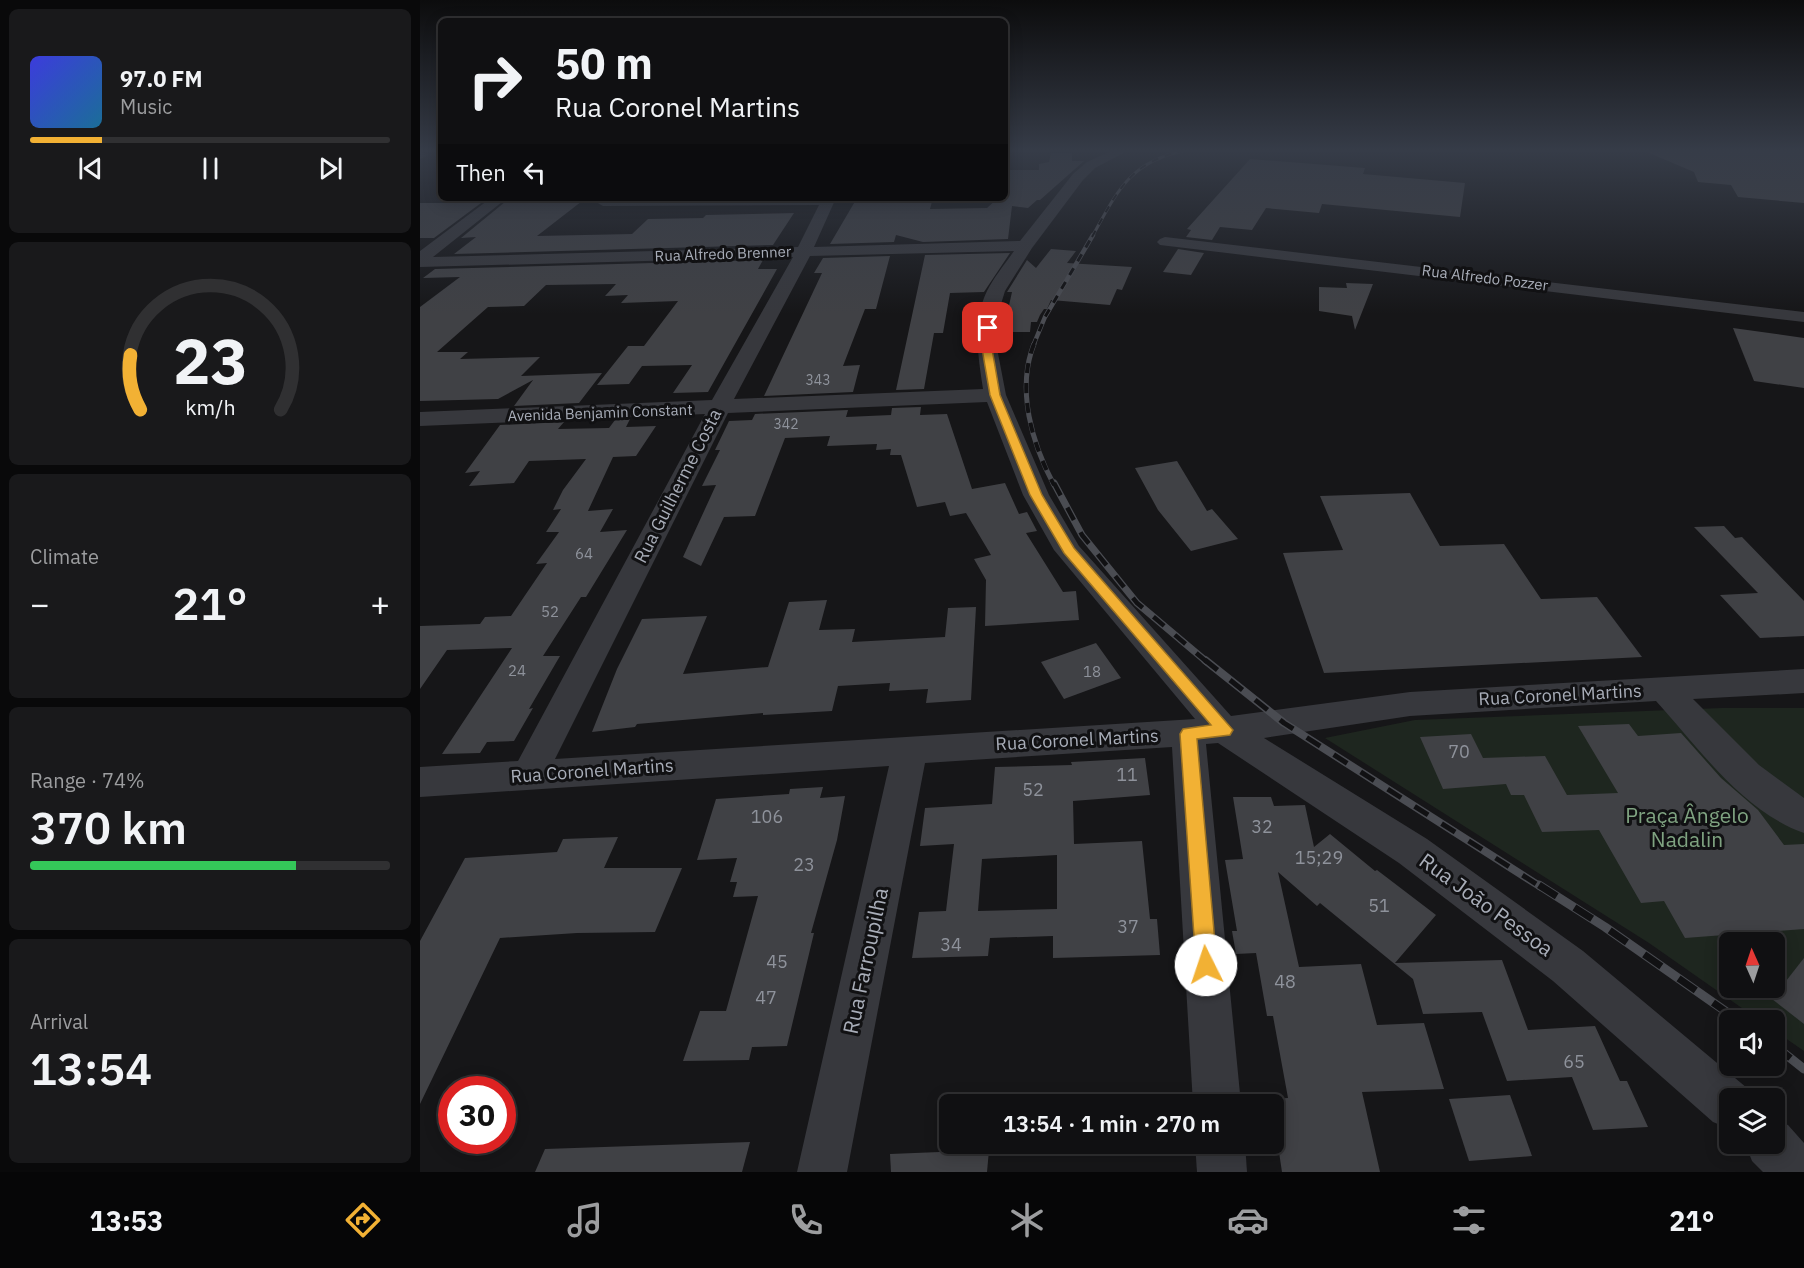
<!DOCTYPE html>
<html lang="en">
<head>
<meta charset="utf-8">
<style>
  body { margin:0; font-family:"IBM Plex Sans",sans-serif; background:#19191b; color:#f1f3f6; height:100vh; display:flex; flex-direction:column; font-size:22px; white-space:nowrap }
  * { box-sizing:border-box; margin:0 }
  p { font-size:20px; color:#9c9d9f }
  .icon { flex:none; width:33px; height:33px; fill:none; stroke:currentColor; stroke-width:2; stroke-linecap:round; stroke-linejoin:round }
  .map { position:relative; flex:1; overflow:hidden }
  .drawer { display:flex; flex-direction:column; gap:9px; padding:9px; background:#09090a; width:420px }
  .drawer>* { flex:none }
  .top-card { position:absolute; left:18px; top:18px; width:570px; height:183px; border-radius:9px; box-shadow:0 3px 15px #0003,0 0 0 2px #303032; background:#101012; color:#f1f3f6; overflow:hidden }
  .needle { width:39px; rotate:357deg }
  .buttons { position:absolute; left:1299px; top:932px; display:grid; gap:12px }
  .buttons a { display:grid; place-items:center; width:66px; height:66px; border-radius:9px; background:#101012; box-shadow:0 3px 15px #0003,0 0 0 2px #303032; font-size:30px }
  .speed { position:absolute; left:18px; top:1076px; display:flex; gap:12px; font-size:30px; font-weight:700; text-align:center }
  .speed>* { display:grid; place-content:center; width:78px; height:78px; border-radius:50%; background:#101012; box-shadow:0 3px 15px #0003,0 0 0 2px #303032; line-height:1 }
  .speed .limit { border:9px solid #d22; background:#fff; color:#111 }
  .pin { position:absolute; display:grid; place-items:center; width:51px; height:51px; color:#fff; margin:-26px; border-radius:12px; box-shadow:0 3px 9px #0006 }
  .me { position:absolute; width:66px; margin:-33px; rotate:356deg; stroke-linejoin:round; filter:drop-shadow(0 0 4px #0008) }
  .turn { display:flex; align-items:center; gap:21px; height:126px; padding:0 18px; font-size:27px }
  .turn .icon { width:78px; height:78px; stroke-width:2.5 }
  .turn b { display:block; font-size:42px; line-height:51px }
  .then { display:flex; align-items:center; height:57px; padding:0 18px; background:#0003; gap:12px; font-size:22px }
  .big { font-size:45px; font-weight:600; line-height:1.1 }
  .drawer .widget { flex:1; display:flex; flex-direction:column; justify-content:center; gap:9px; min-width:0; padding:0 21px; border-radius:9px; background:#19191b }
  .drawer .dial { align-items:center; gap:0 }
  .dial svg { height:156px; overflow:visible; fill:none; stroke:#303032; stroke-width:7; stroke-linecap:round; text-anchor:middle }
  .dial text { fill:#f1f3f6; stroke:none }
  .song { display:flex; align-items:center; gap:18px }
  .cover { width:72px; height:72px; border-radius:9px; background:linear-gradient(135deg,hsl(240 70% 55%),hsl(200 70% 35%)) }
  .played { height:6px; border-radius:3px; background:linear-gradient(90deg,#f2b134 20%,#303032 20%) }
  .keys { display:flex; justify-content:space-around; direction:ltr }
  .heat { display:flex; justify-content:space-between; align-items:center; font-size:33px; direction:ltr }
  .charge { height:9px; border-radius:4px; background:linear-gradient(90deg,#34c759 74%,#303032 0) }
  .trip { position:absolute; left:519px; top:1094px; width:345px; height:60px; border-radius:9px; background:#101012; box-shadow:0 3px 15px #0003,0 0 0 2px #303032; font-weight:600; line-height:60px; text-align:center }
  .dock { display:flex; height:96px; justify-content:space-around; align-items:center; background:#060607; color:#9c9d9f }
  .dock .icon { width:42px; height:42px }
  .dock .active { color:#f2b134 }
  .dock b { font-size:27px; color:#f1f3f6 }
  main { display:flex; flex:1; min-height:0 }
  .map>svg:first-child { display:block }
</style>
</head>
<body>
<main>
<section class="drawer">
<div class="widget">
<div class="song"><i class="cover"></i><div><b>97.0 FM</b><p>Music</p></div></div>
<div class="played"></div>
<div class="keys"><svg class="icon" aria-label="previous" viewBox="0 0 24 24"><path d="M18 5L8 12l10 7zM5 5v14"/></svg><svg class="icon" aria-label="pause" viewBox="0 0 24 24"><path d="M8 5v14M16 5v14"/></svg><svg class="icon" aria-label="next" viewBox="0 0 24 24"><path d="M6 5l10 7-10 7zM19 5v14"/></svg></div>
</div>
<div class="widget dial"><svg viewBox="0 0 100 80">
<path d="M14 69A42 42 0 1 1 86 69"/>
<path d="M14 69A42 42 0 0 1 9 41" stroke="#f2b134"/>
<text x="50" y="56" font-size="32" font-weight="700">23</text>
<text x="50" y="72" font-size="11">km/h</text>
</svg></div>
<div class="widget"><p>Climate</p>
<div class="heat"><a>−</a><b class="big">21°</b><a>+</a></div>
</div>
<div class="widget"><p>Range · 74%</p><b class="big">370 km</b><div class="charge"></div></div>
<div class="widget"><p>Arrival</p><b class="big">13:54</b></div>
</section>
<div class="map">
<svg width="1384" height="1172" viewBox="0 0 1384 1172">
  <rect width="100%" height="100%" fill="#161618"/>
  <!-- green -->
  <path fill="#1e261f" fill-rule="evenodd" d="M1302,708H1384V1051L1355,1031L1354,1020H1339L1229,943L905,738L995,720ZM1310,942H1354V987H1310Z"/>
  <g fill="none" stroke-linecap="round" stroke-linejoin="round">
    <!-- stream -->
    <polyline stroke="#2c353c" stroke-width="4" points="0,157 4,155 1,152"/>
  </g>
  <!-- building -->
  <g fill="#404145" fill-rule="evenodd">
    <polygon points="1222,150 1384,150 1384,203 1318,197 1311,185 1278,182 1274,172"/>
    <polygon points="631,153 652,153 652,161 664,161 620,200 617,200 608,208 592,206 588,239 503,242 476,235 474,242 410,244 437,198 513,198 510,209 567,208 578,198 585,198 586,170 619,170 619,164 629,162"/>
    <polygon points="830,159 945,168 943,174 1045,183 1040,217 902,204 899,213 846,208 832,230 800,227 792,240 766,237 771,230 767,229"/>
    <polygon points="113,198 166,198 117,236 212,234 228,219 283,218 286,215 374,213 353,245 34,254 56,237 41,238 85,202 101,202"/>
    <polygon points="0,203 61,203 14,238 0,238"/>
    <polygon points="631,249 656,251 647,263 712,267 702,290 697,289 690,305 631,300 627,309 624,309 620,315 617,322 611,322 610,332 583,332 592,292 587,292 607,260 616,268"/>
    <polygon points="758,249 784,253 771,275 743,272"/>
    <polygon points="590,253 564,292 530,293 523,333 514,333 504,389 476,390 505,255"/>
    <polygon points="470,256 456,309 445,309 423,366 440,365 433,392 344,396 402,273 394,273 403,258"/>
    <polygon points="343,260 338,269 357,269 288,392 253,393 272,365 222,366 209,384 177,385 208,346 224,346 258,301 201,303 208,295 185,296 196,284 126,285 104,306 68,307 17,352 48,352 40,359 120,357 101,376 182,373 159,403 94,406 113,380 78,399 0,401 0,307 40,277 3,278 15,269"/>
    <polygon points="926,283 953,284 935,330 932,316 899,311 899,287 927,288"/>
    <polygon points="1313,328 1384,338 1384,388 1334,381"/>
    <polygon points="501,407 500,415 527,414 552,489 585,483 599,514 607,512 617,531 606,533 643,592 656,591 659,620 565,626 566,580 554,559 571,555 546,513 530,516 525,502 497,507 481,455 470,455 471,449 456,450 457,444 407,446 410,436 365,438 335,516 304,517 281,566 263,557 296,485 282,486 300,450 295,450 309,421 332,420 335,414 428,410 426,417 471,415 472,408"/>
    <polygon points="210,419 206,427 236,426 216,456 193,457 168,511 193,509 180,532 207,530 166,597 161,597 123,656 140,656 109,709 113,708 94,741 67,742 60,753 22,754 92,648 27,650 0,689 0,626 60,624 65,617 91,616 127,563 116,564 139,532 126,532 141,509 133,510 143,490 166,459 109,461 94,483 49,486 60,471 45,473 80,425 144,422 138,429 189,428 195,420"/>
    <polygon points="757,461 787,511 792,509 818,539 771,551 738,510 715,468"/>
    <polygon points="990,493 1020,546 1084,544 1121,599 1177,597 1222,657 904,673 863,553 923,550 900,496"/>
    <polygon points="1304,526 1315,538 1322,537 1384,601 1384,636 1340,638 1300,595 1338,593 1274,527"/>
    <polygon points="407,600 399,630 435,629 432,642 525,637 528,608 556,607 551,700 506,703 508,689 469,691 470,683 418,686 412,711 343,715 343,713 217,724 215,727 172,732 197,669 222,619 287,616 263,674 348,667 369,602"/>
    <polygon points="676,643 701,678 644,699 621,662"/>
    <polygon points="1209,724 1218,736 1261,733 1301,778 1338,810 1364,845 1384,844 1384,929 1265,938 1244,901 1221,903 1179,830 1122,832 1104,795 1091,795 1086,784 1023,789 1000,737 1051,734 1063,758 1125,756 1147,795 1198,793 1158,726"/>
    <path d="M725,758L730,795L653,801L654,844L722,841L730,919H737L740,955L633,958V936L570,938L568,956L492,958L499,912L526,911L534,844L500,846L505,808L572,804L575,767L652,765L651,762ZM637,855V909L558,911L562,859Z"/>
    <polygon points="403,787 400,798 425,796 417,840 391,933 394,933 367,1046 332,1047 329,1060 263,1061 280,1011 306,1011 338,896 313,897 317,882 310,882 317,858 277,860 296,799 369,794 370,789"/>
    <polygon points="813,797 851,797 854,806 885,805 894,847 910,834 955,871 957,870 1016,915 975,963 1082,960 1108,1030 1175,1026 1200,1081 1207,1081 1228,1127 1173,1130 1152,1077 1087,1081 1062,1012 1003,1014 993,979 900,903 897,906 858,872 879,967 941,964 957,1025 1004,1023 1024,1089 942,1092 960,1172 862,1172 851,1099 868,1098 853,1016 847,1016 836,953 816,954 812,931 817,931 805,860 823,859"/>
    <polygon points="198,837 184,868 262,868 235,932 157,933 80,938 0,1104 0,941 45,858 137,852 143,839"/>
    <polygon points="1384,958 1384,1024 1352,999"/>
    <polygon points="1090,1095 1112,1156 1049,1161 1029,1099"/>
    <polygon points="330,1142 322,1172 115,1172 125,1149"/>
    <polygon points="569,1150 567,1172 471,1172 470,1154"/>
  </g>
  <g fill="none" stroke-linecap="round" stroke-linejoin="round">
    <!-- minor -->
    <g fill="#37383d" fill-rule="evenodd">
      <path d="M693,150H709L675,168L663,180L612,248L585,291L578,314L576,343L586,395L629,495L659,546L811,716L990,692L1384,669V693L1273,699L1339,765L1384,798V833C1322,811 1279,748 1236,701L990,716L844,738L1007,839L1163,951L1327,1088L1331,1098H1310V1129L1293,1122L1133,981L979,863L798,743L786,744L821,1104H773L752,747L505,763L427,1172H377L469,766L0,797V767L98,761L285,414L0,426V412L292,400L373,257L0,267V251L71,198H87L13,257L378,247L399,205L183,206L176,202L182,198H416L394,247L600,241L653,174L667,162ZM594,251C585,264 574,277 567,291C552,322 558,356 563,389L314,399L390,256ZM567,402L603,495L634,550L775,719L135,759L308,413Z"/>
      <polygon points="745,237 1384,312 1384,322 740,245 737,242 740,239"/>
      <polygon points="1354,1120 1368,1125 1384,1143 1384,1172 1343,1172 1332,1161 1325,1143 1354,1143"/>
      <polygon points="775,1143 825,1143 827,1172 777,1172"/>
    </g>
    <!-- rail-far5 casing -->
    <g stroke="#4a4c52" stroke-width="3">
      <path id="rail-far5" d="M672,237C698,190 710,161 767,150"/>
    </g>
    <!-- rail-far4 casing -->
    <g stroke="#4a4c52" stroke-width="4.5">
      <polyline id="rail-far4" points="613,346 625,317 673,235"/>
    </g>
    <!-- rail-far3 casing -->
    <g stroke="#4a4c52" stroke-width="5">
      <path id="rail-far3" d="M614,344C596,389 612,444 634,485"/>
    </g>
    <!-- rail-far2 casing -->
    <g stroke="#4a4c52" stroke-width="7">
      <polyline id="rail-far2" points="634,483 662,535 717,603 787,662"/>
    </g>
    <!-- rail-far1 casing -->
    <g stroke="#4a4c52" stroke-width="8">
      <polyline id="rail-far1" points="785,660 864,723 1121,887"/>
    </g>
    <!-- rail casing -->
    <g stroke="#4a4c52" stroke-width="9">
      <g id="rail">
        <polyline points="1119,885 1185,927 1318,1020"/>
        <polyline points="1354,1045 1384,1069"/>
      </g>
    </g>
    <!-- rail-far5 -->
    <use href="#rail-far5" stroke="#111113" stroke-width="2" stroke-dasharray="7" stroke-linecap="butt"/>
    <!-- rail-far4 -->
    <use href="#rail-far4" stroke="#111113" stroke-width="3" stroke-dasharray="8" stroke-linecap="butt"/>
    <!-- rail-far3 -->
    <use href="#rail-far3" stroke="#111113" stroke-width="4" stroke-dasharray="10" stroke-linecap="butt"/>
    <!-- rail-far2 -->
    <use href="#rail-far2" stroke="#111113" stroke-width="4.5" stroke-dasharray="14" stroke-linecap="butt"/>
    <!-- rail-far1 -->
    <use href="#rail-far1" stroke="#111113" stroke-width="5" stroke-dasharray="16" stroke-linecap="butt"/>
    <!-- rail -->
    <use href="#rail" stroke="#111113" stroke-width="7" stroke-dasharray="21" stroke-linecap="butt"/>
  </g>
  <!-- sky -->
  <linearGradient id="sky" x2="0" y2="1"><stop stop-color="#0c0c0d"/><stop offset="0.48" stop-color="#363c48"/><stop offset="1" stop-color="#363c48" stop-opacity="0"/></linearGradient>
  <rect width="1384" height="314" fill="url(#sky)"/>
  <!-- route -->
  <polygon fill="#f2b134" stroke="#9d7322" stroke-width="1.5" points="565,326 572,328 571,343 580,395 622,495 654,548 813,730 810,735 777,739 797,965 794,972 786,975 779,972 776,965 760,734 763,729 791,725 644,553 610,495 570,395 561,343"/>
  <g text-anchor="middle" stroke-width="6" stroke-linejoin="round" paint-order="stroke">
    <!-- far-number labels -->
    <g font-size="14" fill="#8e929b">
      <text x="398" y="385">343</text>
      <text x="366" y="429">342</text>
    </g>
    <!-- far-street labels -->
    <g font-size="15" fill="#a8adb8" stroke="#111113">
      <text transform="translate(303 254) rotate(-2)" y="5">Rua Alfredo Brenner</text>
      <text transform="translate(1065 278) rotate(7)" y="5">Rua Alfredo Pozzer</text>
      <text transform="translate(180 413) rotate(-2)" y="5">Avenida Benjamin Constant</text>
    </g>
    <!-- number labels -->
    <g font-size="15" fill="#8e929b">
      <text x="164" y="559">64</text>
      <text x="130" y="617">52</text>
      <text x="97" y="676">24</text>
      <text x="672" y="677">18</text>
    </g>
    <!-- street labels -->
    <g font-size="18" fill="#a8adb8" stroke="#111113">
      <text transform="translate(258 486) rotate(-63)" y="6">Rua Guilherme Costa</text>
      <text transform="translate(1140 695) rotate(-3)" y="6">Rua Coronel Martins</text>
      <text transform="translate(657 740) rotate(-3)" y="6">Rua Coronel Martins</text>
      <text transform="translate(172 771) rotate(-4)" y="6">Rua Coronel Martins</text>
    </g>
    <!-- near-number labels -->
    <g font-size="18" fill="#8e929b">
      <text x="1039" y="758">70</text>
      <text x="707" y="781">11</text>
      <text x="613" y="796">52</text>
      <text x="347" y="823">106</text>
      <text x="842" y="833">32</text>
      <text x="899" y="864">15;29</text>
      <text x="384" y="871">23</text>
      <text x="959" y="912">51</text>
      <text x="708" y="933">37</text>
      <text x="531" y="951">34</text>
      <text x="357" y="968">45</text>
      <text x="865" y="988">48</text>
      <text x="346" y="1004">47</text>
      <text x="1154" y="1068">65</text>
    </g>
    <!-- near-park labels -->
    <g font-size="21" fill="#7fa381" stroke="#111113">
      <text x="1267" y="823">Praça Ângelo<tspan x="1267" dy="24">Nadalin</tspan></text>
    </g>
    <!-- near-street labels -->
    <g font-size="21" fill="#a8adb8" stroke="#111113">
      <text transform="translate(1066 905) rotate(36)" y="7">Rua João Pessoa</text>
      <text transform="translate(446 961) rotate(-78)" y="7">Rua Farroupilha</text>
    </g>
  </g>
</svg>
<div class="buttons">
<a><svg class="needle" viewBox="-14 -14 28 28"><path d="M0-13l5 13h-10z" fill="#e53935"/><path d="M0 13l5-13h-10z" fill="#9c9d9f"/></svg></a>
<a><svg class="icon" aria-label="sound" viewBox="0 0 24 24"><path d="M4 9h4l5-4v14l-5-4H4zM17 9q2 3 0 6"/></svg></a>
<a><svg class="icon" aria-label="layers" viewBox="0 0 24 24"><path d="M12 4l9 5-9 5-9-5zM3 14l9 5 9-5"/></svg></a>
</div>
<div class="speed"><div class="limit">30</div></div>
<div class="pin" style="left:568px;top:328px;background:#d93025"><svg class="icon" aria-label="arrive" viewBox="0 0 24 24"><path d="M6 21V4h12l-3 4 3 4H6"/></svg></div>
<svg class="me" style="left:786px;top:965px" viewBox="-20 -20 40 40"><circle r="19" fill="#fff"/><path d="M0-13L10 11 0 6-10 11z" fill="#f2b134"/></svg>
<div class="trip">13:54 · 1 min · 270 m</div>
<div class="top-card">
<div class="turn"><svg class="icon" aria-label="right" viewBox="0 0 24 24"><path d="M7 20v-9h11M14 6l5 5-5 5"/></svg><div><b>50 m</b>Rua Coronel Martins</div></div>
<div class="then">Then<svg class="icon" aria-label="left" viewBox="0 0 24 24"><path d="M17 20v-9H6M10 6l-5 5 5 5"/></svg></div>
</div>
</div>
</main>
<nav class="dock">
<b>13:53</b>
<svg class="icon active" aria-label="directions" viewBox="0 0 24 24"><path d="M12 3l9 9-9 9-9-9zM9 14v-3h6M13 9l2 2-2 2"/></svg>
<svg class="icon" aria-label="music" viewBox="0 0 24 24"><path d="M9 18V5l10-2v13"/><circle cx="6" cy="18" r="3"/><circle cx="16" cy="16" r="3"/></svg>
<svg class="icon" aria-label="phone" viewBox="0 0 24 24"><path d="M5 4h4l2 5-3 2q2 4 5 5l2-3 5 2v4C11 20 4 13 5 4z"/></svg>
<svg class="icon" aria-label="climate" viewBox="0 0 24 24"><path d="M12 3v18M4 7l16 10M4 17L20 7"/></svg>
<svg class="icon" aria-label="car" viewBox="0 0 24 24"><path d="M5 17H2v-5l4-1 3-4h7l3 4 3 1v5h-3M9 17h6M6 11h13"/><circle cx="7" cy="17" r="2"/><circle cx="17" cy="17" r="2"/></svg>
<svg class="icon" aria-label="filters" viewBox="0 0 24 24"><path d="M4 7h16M4 17h16"/><circle cx="9" cy="7" r="2"/><circle cx="15" cy="17" r="2"/></svg>
<b>21°</b>
</nav>
</body>
</html>
